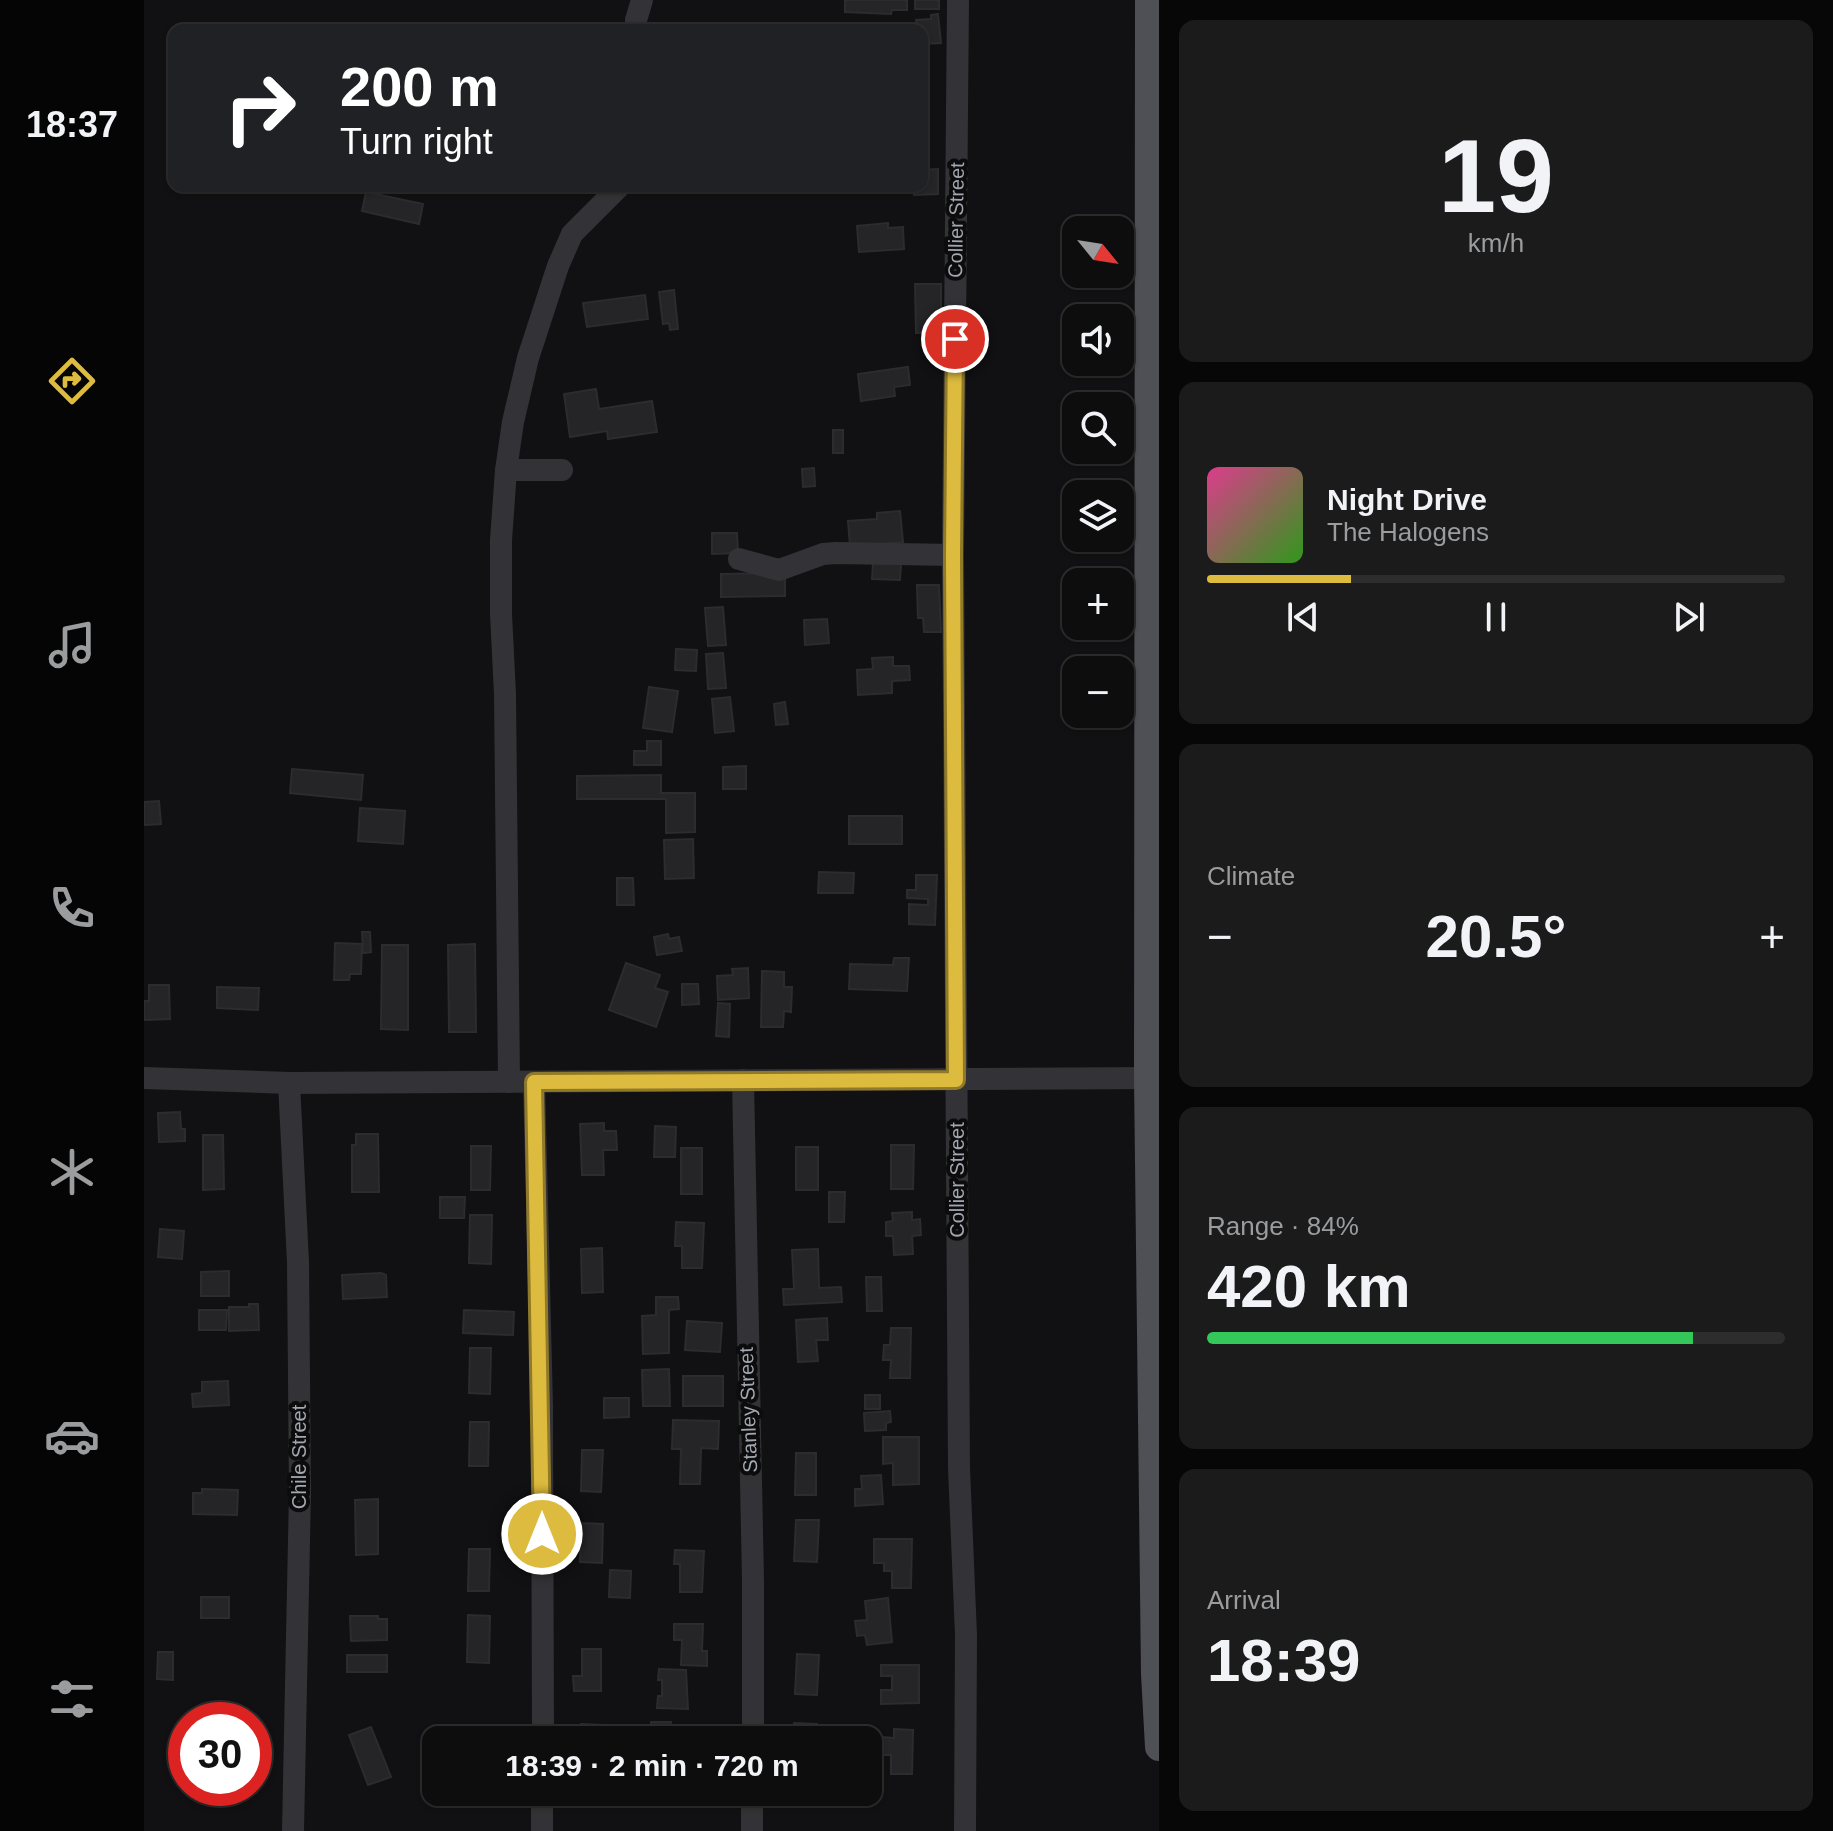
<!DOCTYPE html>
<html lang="en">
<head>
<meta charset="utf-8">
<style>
  body { margin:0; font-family:Arial,sans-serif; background:#1b1b1c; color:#f1f3f6; height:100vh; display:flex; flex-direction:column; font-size:30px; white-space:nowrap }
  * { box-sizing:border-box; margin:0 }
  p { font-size:26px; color:#9a9c9e }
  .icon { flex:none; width:44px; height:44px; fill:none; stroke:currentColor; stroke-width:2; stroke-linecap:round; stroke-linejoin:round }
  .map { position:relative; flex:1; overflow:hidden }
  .side { display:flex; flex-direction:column; gap:20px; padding:20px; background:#070708; width:674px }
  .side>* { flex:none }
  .guide { position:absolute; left:24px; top:24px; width:760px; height:168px; border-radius:16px; box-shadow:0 2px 6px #0004,0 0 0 2px #2d2d2e; background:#202124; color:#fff; overflow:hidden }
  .needle { width:52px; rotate:120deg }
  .buttons { position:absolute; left:918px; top:216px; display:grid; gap:16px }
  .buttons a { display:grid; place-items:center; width:72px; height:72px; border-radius:16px; background:#0d0d0e; box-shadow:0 2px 6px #0004,0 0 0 2px #2d2d2e; font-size:40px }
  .speed { position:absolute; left:24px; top:1702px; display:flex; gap:16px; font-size:40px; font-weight:700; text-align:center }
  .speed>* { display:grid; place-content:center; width:104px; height:104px; border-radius:50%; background:#0d0d0e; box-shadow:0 2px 6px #0004,0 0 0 2px #2d2d2e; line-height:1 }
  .speed .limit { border:12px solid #d22; background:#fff; color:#111 }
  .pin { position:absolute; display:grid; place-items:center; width:68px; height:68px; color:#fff; margin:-34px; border:4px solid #fff; border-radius:50%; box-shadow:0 2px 8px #0007 }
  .me { position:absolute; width:88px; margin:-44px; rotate:0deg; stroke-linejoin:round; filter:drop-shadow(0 0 6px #0008) }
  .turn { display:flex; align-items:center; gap:28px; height:168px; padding:0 40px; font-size:36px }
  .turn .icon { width:104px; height:104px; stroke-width:2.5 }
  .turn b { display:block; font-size:56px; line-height:68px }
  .big { font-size:60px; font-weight:700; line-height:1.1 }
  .side .tile { flex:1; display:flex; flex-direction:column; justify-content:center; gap:12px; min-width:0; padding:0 28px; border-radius:16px; background:#1b1b1c }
  .side .dial { align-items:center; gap:0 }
  .dial b { font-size:104px; line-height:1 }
  .song { display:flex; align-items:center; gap:24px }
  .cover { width:96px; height:96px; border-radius:12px; background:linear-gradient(135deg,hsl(330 70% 55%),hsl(110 70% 35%)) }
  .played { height:8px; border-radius:4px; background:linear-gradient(90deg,#ddbb3f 25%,#2d2d2e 25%) }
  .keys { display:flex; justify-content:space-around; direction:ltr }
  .heat { display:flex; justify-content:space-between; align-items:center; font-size:44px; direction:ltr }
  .charge { height:12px; border-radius:6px; background:linear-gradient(90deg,#34c759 84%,#2d2d2e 0) }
  .trip { position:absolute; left:278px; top:1726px; width:460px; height:80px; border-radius:16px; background:#0d0d0e; box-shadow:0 2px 6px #0004,0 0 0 2px #2d2d2e; font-weight:700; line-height:80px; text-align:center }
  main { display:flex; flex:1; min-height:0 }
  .tab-bar { display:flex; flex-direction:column; width:144px; justify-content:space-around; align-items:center; background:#050506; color:#9a9c9e }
  .tab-bar .icon { width:56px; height:56px }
  .tab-bar .on { color:#ddbb3f }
  .tab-bar b { font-size:36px; color:#f1f3f6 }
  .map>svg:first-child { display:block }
</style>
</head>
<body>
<main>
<nav class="tab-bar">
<b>18:37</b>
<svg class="icon on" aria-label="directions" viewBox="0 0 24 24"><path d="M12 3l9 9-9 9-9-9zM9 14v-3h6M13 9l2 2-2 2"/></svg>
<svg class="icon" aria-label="music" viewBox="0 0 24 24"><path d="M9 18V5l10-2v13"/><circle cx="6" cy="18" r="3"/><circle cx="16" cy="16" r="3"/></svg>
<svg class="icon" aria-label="phone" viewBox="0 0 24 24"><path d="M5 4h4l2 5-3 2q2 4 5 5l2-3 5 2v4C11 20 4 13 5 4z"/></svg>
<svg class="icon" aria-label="climate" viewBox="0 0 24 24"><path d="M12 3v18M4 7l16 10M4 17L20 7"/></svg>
<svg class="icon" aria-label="car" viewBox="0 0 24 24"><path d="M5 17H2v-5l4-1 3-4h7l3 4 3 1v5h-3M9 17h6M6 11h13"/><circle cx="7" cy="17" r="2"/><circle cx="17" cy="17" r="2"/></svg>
<svg class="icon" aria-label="filters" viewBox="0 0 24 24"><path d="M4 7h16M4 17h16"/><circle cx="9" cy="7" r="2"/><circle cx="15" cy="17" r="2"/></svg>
</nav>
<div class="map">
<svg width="1015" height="1831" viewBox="0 0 1015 1831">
  <rect width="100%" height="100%" fill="#111113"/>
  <!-- building -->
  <g fill="#252426" stroke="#2c2b2e" stroke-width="2">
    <polygon points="701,0 763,0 763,10 748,10 747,14 701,12"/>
    <rect x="771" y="0" width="24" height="9"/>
    <polygon points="794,14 797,43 778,44 778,30 773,30 772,20 787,19 787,15"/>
    <polygon points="794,169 794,194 770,195 770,186 778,186 778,170"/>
    <polygon points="222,192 279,204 275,224 218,211"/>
    <polygon points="744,223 744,228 759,227 760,249 715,252 713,226"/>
    <polygon points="771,284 797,284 797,332 772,333"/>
    <polygon points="530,290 534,329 526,330 525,323 519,324 515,292"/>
    <polygon points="501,295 504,319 443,327 439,303"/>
    <polygon points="764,367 766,385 750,387 751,396 717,401 714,374"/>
    <polygon points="452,389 455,409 508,401 513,432 464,439 463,431 426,437 420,394"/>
    <rect x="689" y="430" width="10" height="23"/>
    <polygon points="670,468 671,486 659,487 658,469"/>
    <polygon points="756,511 759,542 706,546 704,521 733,519 733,513"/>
    <polygon points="568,533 593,533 594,553 568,554"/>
    <polygon points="729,563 757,564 756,580 728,579"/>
    <polygon points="641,573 641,596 577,597 577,574"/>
    <polygon points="773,585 795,585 797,632 780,632 779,618 774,618"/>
    <polygon points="579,607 582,645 564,646 561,608"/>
    <polygon points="683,619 685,643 661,645 660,620"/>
    <polygon points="532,649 553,650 552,671 531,670"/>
    <polygon points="579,653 582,688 564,689 562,654"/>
    <polygon points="749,657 749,666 765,666 766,680 748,681 748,693 714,695 713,670 729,669 728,658"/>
    <polygon points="505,687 534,691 528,732 499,728"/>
    <polygon points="586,697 590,731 571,733 568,699"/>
    <polygon points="641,702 644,724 632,725 630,704"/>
    <polygon points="503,741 517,741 517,765 490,765 490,751 503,751"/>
    <polygon points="602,766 602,789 579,789 579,767"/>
    <polygon points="148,769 219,775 217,800 146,793"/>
    <polygon points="517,775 517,793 551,793 551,832 522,833 522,799 433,799 433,776"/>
    <polygon points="15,801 17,824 0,825 0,802"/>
    <polygon points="216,808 261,811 259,844 214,841"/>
    <rect x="705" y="816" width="53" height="28"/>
    <polygon points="549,839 550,878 521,879 520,840"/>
    <polygon points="675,872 710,873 709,893 674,893"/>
    <polygon points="772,875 793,875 791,925 765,924 765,904 784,905 784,899 763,898 763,890 772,890"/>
    <polygon points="473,878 489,878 490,905 473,905"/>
    <polygon points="218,932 226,932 227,952 219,953"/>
    <polygon points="524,934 525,939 535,937 538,951 513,955 510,937"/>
    <polygon points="191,943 218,944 217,974 206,974 205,980 190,980"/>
    <polygon points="331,944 332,1032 305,1032 304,945"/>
    <polygon points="238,945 264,945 264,1030 237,1029"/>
    <polygon points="750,958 765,958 763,991 705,989 706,964 749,965"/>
    <polygon points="482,963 516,975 511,988 524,992 512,1027 465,1010"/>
    <polygon points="604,968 605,998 574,1000 573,976 589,975 588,969"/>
    <polygon points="618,971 640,972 640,987 648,987 647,1012 640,1011 639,1027 617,1027"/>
    <polygon points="538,984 554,984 555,1004 538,1005"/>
    <polygon points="5,985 25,985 26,1019 0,1020 0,1001 5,1001"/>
    <polygon points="73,987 115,988 114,1010 73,1008"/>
    <polygon points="574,1003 586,1004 585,1037 572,1036"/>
    <polygon points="36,1112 37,1129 41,1129 41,1141 15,1142 14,1113"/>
    <polygon points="460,1123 460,1131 472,1131 473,1150 459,1150 460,1175 438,1175 436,1124"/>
    <polygon points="511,1126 532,1127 531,1157 510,1157"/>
    <polygon points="212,1134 234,1134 235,1192 208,1192 208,1145 212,1145"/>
    <polygon points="59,1135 79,1135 80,1189 59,1190"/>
    <polygon points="747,1145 770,1145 769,1189 747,1189"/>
    <polygon points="327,1146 347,1146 346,1190 327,1190"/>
    <rect x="652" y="1147" width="22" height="43"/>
    <rect x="537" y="1148" width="21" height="46"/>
    <polygon points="685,1192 701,1192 700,1222 685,1222"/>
    <polygon points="296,1197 321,1197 320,1218 296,1218"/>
    <polygon points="768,1212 768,1220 776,1219 777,1235 768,1236 769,1254 750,1255 749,1236 742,1236 742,1222 749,1221 748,1213"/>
    <polygon points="326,1215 348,1215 347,1264 325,1263"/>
    <polygon points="532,1222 560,1223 558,1268 538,1268 538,1246 531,1246"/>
    <polygon points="16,1229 40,1231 38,1259 14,1257"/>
    <polygon points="458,1248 459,1292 438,1293 437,1249"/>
    <polygon points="674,1249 675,1288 697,1287 698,1302 640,1305 639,1289 650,1289 648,1250"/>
    <polygon points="85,1271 85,1296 57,1296 57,1272"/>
    <polygon points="237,1273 242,1275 243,1297 199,1299 198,1275"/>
    <polygon points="722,1277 737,1277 738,1311 723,1311"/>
    <polygon points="512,1297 534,1297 535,1309 525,1310 525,1353 499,1354 498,1316 512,1315"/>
    <polygon points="105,1304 114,1304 115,1330 85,1331 85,1307 105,1307"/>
    <polygon points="55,1310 83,1310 82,1330 55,1330"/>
    <polygon points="320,1310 370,1312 369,1335 319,1333"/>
    <polygon points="683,1318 684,1340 672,1340 674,1361 654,1362 652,1320"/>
    <polygon points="543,1321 578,1323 576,1352 541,1350"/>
    <polygon points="747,1328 767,1328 766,1378 746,1378 747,1360 739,1360 740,1345 746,1345"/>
    <polygon points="326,1348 347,1348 346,1394 325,1393"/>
    <polygon points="525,1369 526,1406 499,1406 498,1370"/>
    <rect x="539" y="1376" width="40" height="30"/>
    <polygon points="84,1381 85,1405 49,1407 48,1394 58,1393 58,1382"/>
    <rect x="721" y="1395" width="15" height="14"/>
    <polygon points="460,1398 485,1398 485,1417 460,1418"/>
    <polygon points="746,1411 747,1422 742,1423 742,1430 721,1431 720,1413"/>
    <polygon points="529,1420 575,1421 574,1449 557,1448 556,1484 536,1484 537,1449 528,1449"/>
    <polygon points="326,1422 345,1422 344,1466 325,1466"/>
    <polygon points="739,1437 775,1437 775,1484 749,1485 749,1463 739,1464"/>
    <polygon points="438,1450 459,1450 457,1492 437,1491"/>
    <polygon points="652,1453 672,1453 672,1495 651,1495"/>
    <polygon points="737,1475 739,1504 711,1506 711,1489 718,1489 717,1476"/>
    <polygon points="58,1489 94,1490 93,1515 49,1514 49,1493 58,1493"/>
    <polygon points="234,1499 234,1554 212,1555 211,1500"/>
    <polygon points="652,1520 675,1520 673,1562 650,1561"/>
    <polygon points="437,1523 459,1524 458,1563 436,1562"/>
    <polygon points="730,1539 768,1539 767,1588 748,1588 748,1571 740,1571 740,1563 730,1563"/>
    <polygon points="325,1549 346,1549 345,1591 324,1591"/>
    <polygon points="531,1550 560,1551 558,1592 536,1592 536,1564 530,1564"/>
    <polygon points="466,1570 487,1571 486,1598 465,1597"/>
    <rect x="57" y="1597" width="28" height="21"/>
    <polygon points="744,1598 748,1642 723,1645 721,1635 713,1636 711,1621 723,1620 721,1601"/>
    <polygon points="324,1615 346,1616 345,1663 323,1662"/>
    <polygon points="206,1616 234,1616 234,1619 243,1619 243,1640 207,1641"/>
    <polygon points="530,1624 559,1624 558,1651 563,1651 563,1666 537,1665 538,1640 530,1640"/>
    <polygon points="438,1649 457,1649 457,1691 430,1691 429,1676 438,1676"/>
    <polygon points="14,1652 29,1652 29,1680 13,1679"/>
    <polygon points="653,1654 675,1655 673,1695 651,1694"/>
    <rect x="203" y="1655" width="40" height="17"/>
    <polygon points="737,1665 775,1665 775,1703 737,1704 737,1690 748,1690 748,1676 737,1676"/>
    <polygon points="515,1669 542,1670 544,1709 513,1708 514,1696 518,1696 518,1680 514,1680"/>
    <polygon points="507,1722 527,1722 526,1740 506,1740"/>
    <polygon points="650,1723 673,1724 672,1740 649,1740"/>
    <polygon points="437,1724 459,1725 458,1740 436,1740"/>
    <polygon points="227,1727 247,1777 224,1785 205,1735"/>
    <polygon points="750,1729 769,1730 768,1774 747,1774 747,1755 739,1755 739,1737 750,1738"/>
  </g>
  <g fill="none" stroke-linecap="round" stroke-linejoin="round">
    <!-- minor -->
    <g stroke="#333337" stroke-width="22">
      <polyline points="814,0 809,555 815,1468 822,1635 821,1831"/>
      <polyline points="492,30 492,20 498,0"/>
      <polyline points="362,470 369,422 384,358 414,266 428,234 476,186"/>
      <polyline points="595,559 635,570 679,554 692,553 809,555"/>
      <polyline points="0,1078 145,1083 1015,1078"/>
      <polyline points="599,1080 609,1581 609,1740"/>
      <polyline points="365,1082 361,694 357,614 357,540 362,470 418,470"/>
      <polyline points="390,1082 398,1406 399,1740"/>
      <polyline points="145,1083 154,1262 156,1492 149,1831"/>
      <polyline points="398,1831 398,1792"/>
      <polyline points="608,1831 608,1792"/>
    </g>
    <!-- major -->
    <polyline stroke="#4f5056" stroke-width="28" points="1005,0 1004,1077 1011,1674 1015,1747"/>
  </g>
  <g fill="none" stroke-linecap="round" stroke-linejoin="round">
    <!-- route casing -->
    <g stroke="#907a29" stroke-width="20">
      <polyline id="route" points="398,1534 390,1082 812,1080 809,555 811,339"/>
    </g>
    <!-- route -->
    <use href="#route" stroke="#ddbb3f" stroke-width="14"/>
  </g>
  <g text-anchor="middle" stroke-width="8" stroke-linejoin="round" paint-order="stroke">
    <!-- street labels -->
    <g font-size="20" fill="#a4a7b2" stroke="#0c0c0d">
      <text transform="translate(812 220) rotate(-89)" y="7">Collier Street</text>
      <text transform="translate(813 1180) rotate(-90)" y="7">Collier Street</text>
      <text transform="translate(604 1410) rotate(-92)" y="7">Stanley Street</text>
      <text transform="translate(155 1457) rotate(-90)" y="7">Chile Street</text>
    </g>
  </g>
</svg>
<div class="buttons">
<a><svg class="needle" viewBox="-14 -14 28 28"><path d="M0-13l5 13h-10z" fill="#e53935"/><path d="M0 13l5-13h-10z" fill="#9a9c9e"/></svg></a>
<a><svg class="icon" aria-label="sound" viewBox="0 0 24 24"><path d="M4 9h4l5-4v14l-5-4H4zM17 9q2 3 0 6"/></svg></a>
<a><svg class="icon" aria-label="search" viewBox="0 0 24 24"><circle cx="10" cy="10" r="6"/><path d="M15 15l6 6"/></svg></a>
<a><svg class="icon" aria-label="layers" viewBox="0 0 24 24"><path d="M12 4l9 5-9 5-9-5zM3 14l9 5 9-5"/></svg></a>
<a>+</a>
<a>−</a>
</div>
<div class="speed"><div class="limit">30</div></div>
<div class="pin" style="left:811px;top:339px;background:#d93025"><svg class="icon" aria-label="arrive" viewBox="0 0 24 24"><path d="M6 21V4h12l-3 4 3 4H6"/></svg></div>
<svg class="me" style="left:398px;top:1534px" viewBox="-20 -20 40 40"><circle r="17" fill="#ddbb3f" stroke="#fff" stroke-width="3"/><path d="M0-11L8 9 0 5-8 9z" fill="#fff"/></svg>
<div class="trip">18:39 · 2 min · 720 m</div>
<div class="guide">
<div class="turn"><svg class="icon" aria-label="right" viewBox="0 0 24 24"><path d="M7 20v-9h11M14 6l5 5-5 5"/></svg><div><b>200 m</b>Turn right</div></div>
</div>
</div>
<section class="side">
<div class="tile dial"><b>19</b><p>km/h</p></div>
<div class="tile">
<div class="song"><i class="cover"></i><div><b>Night Drive</b><p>The Halogens</p></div></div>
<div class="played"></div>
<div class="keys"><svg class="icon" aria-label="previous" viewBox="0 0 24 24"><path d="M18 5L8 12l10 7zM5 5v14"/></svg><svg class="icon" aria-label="pause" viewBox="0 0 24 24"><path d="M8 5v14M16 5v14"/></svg><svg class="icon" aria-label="next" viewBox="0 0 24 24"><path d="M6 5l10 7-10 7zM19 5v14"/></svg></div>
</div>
<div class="tile"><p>Climate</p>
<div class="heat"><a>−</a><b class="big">20.5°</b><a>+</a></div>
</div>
<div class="tile"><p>Range · 84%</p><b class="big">420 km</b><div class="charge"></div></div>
<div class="tile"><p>Arrival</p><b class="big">18:39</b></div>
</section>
</main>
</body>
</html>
